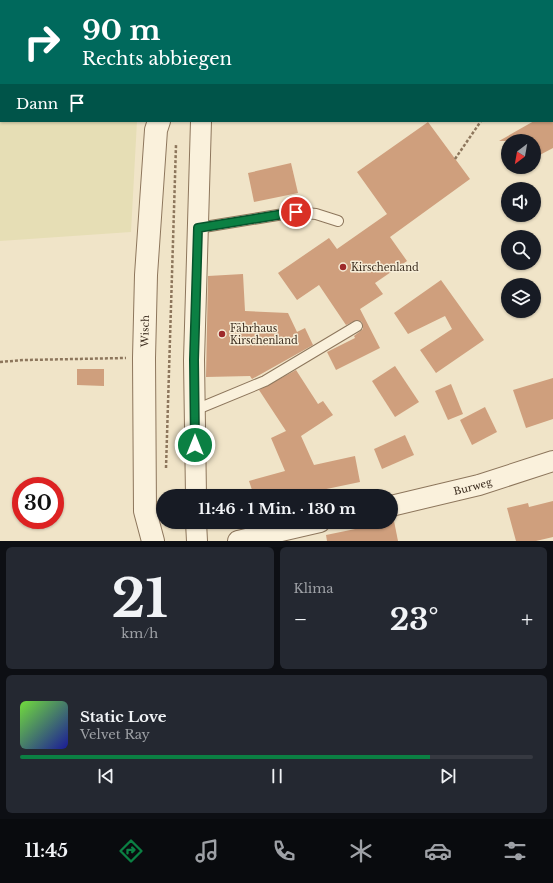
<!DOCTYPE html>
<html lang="de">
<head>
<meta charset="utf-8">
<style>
  body { margin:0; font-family:"Libre Baskerville",serif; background:#242831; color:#f1f3f6; height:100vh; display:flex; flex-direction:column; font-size:15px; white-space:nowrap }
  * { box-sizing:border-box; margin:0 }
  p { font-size:13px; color:#9ea1a6 }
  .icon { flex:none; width:22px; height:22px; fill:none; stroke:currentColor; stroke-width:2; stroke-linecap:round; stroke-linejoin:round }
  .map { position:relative; height:541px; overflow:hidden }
  .drawer { display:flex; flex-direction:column; gap:6px; padding:6px; background:#0d0f14; flex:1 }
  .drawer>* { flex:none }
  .banner { position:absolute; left:0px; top:0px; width:553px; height:122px; box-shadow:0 1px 3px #0004; background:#00695c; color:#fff; overflow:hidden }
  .needle { width:26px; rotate:211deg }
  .buttons { position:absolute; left:501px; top:134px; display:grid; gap:8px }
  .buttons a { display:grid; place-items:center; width:40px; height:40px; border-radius:50%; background:#171b24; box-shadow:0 1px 3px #0004; font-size:20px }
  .speed { position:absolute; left:12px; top:477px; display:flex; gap:8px; font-size:20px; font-weight:700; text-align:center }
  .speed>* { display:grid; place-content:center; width:52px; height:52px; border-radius:50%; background:#171b24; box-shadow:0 1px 3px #0004; line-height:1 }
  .speed .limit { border:6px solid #d22; background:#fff; color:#111 }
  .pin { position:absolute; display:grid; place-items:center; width:34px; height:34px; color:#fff; margin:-17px; border:2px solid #fff; border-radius:50%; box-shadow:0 1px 4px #0007 }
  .me { position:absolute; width:44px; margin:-22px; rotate:0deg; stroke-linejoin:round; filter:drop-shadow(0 0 3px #0008) }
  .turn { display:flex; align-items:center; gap:14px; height:84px; padding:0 16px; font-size:18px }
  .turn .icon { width:52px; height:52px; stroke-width:2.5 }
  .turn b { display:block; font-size:28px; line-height:34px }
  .then { display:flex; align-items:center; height:38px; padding:0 16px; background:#0003; gap:8px; font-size:15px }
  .big { font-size:30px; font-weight:700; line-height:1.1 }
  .drawer .tile { flex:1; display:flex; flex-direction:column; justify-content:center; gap:6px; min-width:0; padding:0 14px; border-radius:6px; background:#242831 }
  .drawer .dial { align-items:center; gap:0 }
  .dial b { font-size:52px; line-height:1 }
  .song { display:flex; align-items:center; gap:12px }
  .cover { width:48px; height:48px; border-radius:6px; background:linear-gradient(135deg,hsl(100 70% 55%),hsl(240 70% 35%)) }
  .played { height:4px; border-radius:2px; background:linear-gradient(90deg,#0b8043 80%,#363941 80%) }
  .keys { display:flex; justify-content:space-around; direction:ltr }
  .heat { display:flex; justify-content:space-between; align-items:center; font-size:22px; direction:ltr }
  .drawer .tiles { flex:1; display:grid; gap:6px; grid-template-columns:1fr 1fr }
  .tile:last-child { grid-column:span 2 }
  .trip { position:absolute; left:156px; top:489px; width:242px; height:40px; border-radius:20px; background:#171b24; box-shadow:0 1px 3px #0004; font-weight:700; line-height:40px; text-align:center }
  .tabs { display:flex; height:64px; justify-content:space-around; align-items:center; background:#090b0e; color:#9ea1a6 }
  .tabs .icon { width:28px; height:28px }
  .tabs .active { color:#0b8043 }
  .tabs b { font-size:18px; color:#f1f3f6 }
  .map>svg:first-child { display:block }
</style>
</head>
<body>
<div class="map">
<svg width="553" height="541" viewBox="0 0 553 541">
  <rect width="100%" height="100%" fill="#f0e4c8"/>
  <!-- farmland -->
  <g fill="#e6deb5">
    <polygon points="0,0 143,0 1,1 1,121 137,121 131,232 0,241"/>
    <polygon points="498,0 553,0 553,51 552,1 496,1"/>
  </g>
  <!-- building -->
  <g fill="#cf9f7d">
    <polygon points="534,121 553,121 553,148 534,158 534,141 499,141"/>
    <polygon points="428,122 470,179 390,237 407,261 375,283 383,294 360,309 380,348 336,370 327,352 355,338 354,336 363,329 362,322 357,320 346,325 319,285 297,300 278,273 329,238 337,249 387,214 357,172"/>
    <polygon points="291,163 298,193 254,202 248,173"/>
    <polygon points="243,274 245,311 288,313 297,332 305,328 313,345 252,379 250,376 206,377 208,276"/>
    <polygon points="441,280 484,340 436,373 420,350 452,329 445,316 408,334 394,313"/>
    <polygon points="395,366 419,402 395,417 372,381"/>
    <polygon points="77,369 104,369 104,386 77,385"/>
    <polygon points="296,370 318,404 323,401 333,415 301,436 314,465 355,456 360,482 293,496 254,496 249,481 285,471 271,438 286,431 259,390"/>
    <polygon points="553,378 553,419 526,428 513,390"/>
    <polygon points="451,384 463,414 448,420 435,391"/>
    <polygon points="485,407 497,432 472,445 460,420"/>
    <polygon points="405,435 414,455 382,469 374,449"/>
    <polygon points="553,501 553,537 536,541 516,541 507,508 528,503 529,507"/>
    <polygon points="394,521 398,541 327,541 326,535"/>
  </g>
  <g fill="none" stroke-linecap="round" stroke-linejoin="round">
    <!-- service casing -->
    <g stroke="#8d765c" stroke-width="12">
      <g id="service">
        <polyline points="198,228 296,212 316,214 338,221"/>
        <polyline points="195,410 265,381 357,326"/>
      </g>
    </g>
    <!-- minor casing -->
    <g stroke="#8d765c" stroke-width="22">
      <g id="minor">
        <polyline points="196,496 194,360 201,121"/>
        <path id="s1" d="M391,506L479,485L553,461"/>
        <polyline points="196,522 197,541"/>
        <polyline points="238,541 320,522"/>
      </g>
    </g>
    <!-- tertiary casing -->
    <g stroke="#8d765c" stroke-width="24">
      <g id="tertiary">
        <polyline points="168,1 168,0"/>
        <path id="s2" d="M153,541L145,511L144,358L146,275L156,130L159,121"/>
      </g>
    </g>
    <!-- path -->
    <g stroke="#8d765c" stroke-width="2.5" stroke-dasharray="3 2" stroke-linecap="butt">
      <polyline points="444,1 445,0"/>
      <polyline points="455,159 481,121"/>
      <polyline points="0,362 24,360 126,358"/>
      <polyline points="166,468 176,145"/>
    </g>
    <!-- service -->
    <use href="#service" stroke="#faf1dc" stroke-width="10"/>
    <!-- minor -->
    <use href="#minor" stroke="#faf1dc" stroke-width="20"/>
    <!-- tertiary -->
    <use href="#tertiary" stroke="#faf1dc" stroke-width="22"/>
  </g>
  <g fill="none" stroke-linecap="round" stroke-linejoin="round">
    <!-- route casing -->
    <g stroke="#07532c" stroke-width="10">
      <polyline id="route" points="195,445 194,360 198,228 296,212"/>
    </g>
    <!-- route -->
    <use href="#route" stroke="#0b8043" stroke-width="7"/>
  </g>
  <!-- markers -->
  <g fill="#9e2a2b" stroke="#f7eed8" stroke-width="1.5">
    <circle cx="343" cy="267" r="4"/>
    <circle cx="222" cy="334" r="4"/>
  </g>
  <g text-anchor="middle" stroke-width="3" stroke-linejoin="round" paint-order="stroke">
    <!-- poi labels -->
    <g font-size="10" fill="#3d2e20" stroke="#f7eed8" text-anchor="start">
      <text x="351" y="271">Kirschenland</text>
      <text x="230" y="332">Fährhaus<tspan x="230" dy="12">Kirschenland</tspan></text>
    </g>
    <!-- street labels -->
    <g font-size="10" fill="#3d2e20" stroke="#f7eed8">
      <text dy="4" stroke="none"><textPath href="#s2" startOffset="211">Wisch</textPath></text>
      <text dy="4" stroke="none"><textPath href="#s1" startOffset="84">Burweg</textPath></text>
    </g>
  </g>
</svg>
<div class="buttons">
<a><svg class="needle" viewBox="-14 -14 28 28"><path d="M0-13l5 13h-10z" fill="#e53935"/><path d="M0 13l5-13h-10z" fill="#9ea1a6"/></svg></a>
<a><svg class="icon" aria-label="sound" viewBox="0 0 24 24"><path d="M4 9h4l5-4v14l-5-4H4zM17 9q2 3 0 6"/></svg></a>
<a><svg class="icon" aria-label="search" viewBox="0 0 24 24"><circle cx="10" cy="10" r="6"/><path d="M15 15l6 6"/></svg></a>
<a><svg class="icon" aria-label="layers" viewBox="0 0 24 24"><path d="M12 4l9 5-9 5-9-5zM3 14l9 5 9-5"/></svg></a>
</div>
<div class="speed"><div class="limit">30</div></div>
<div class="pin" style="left:296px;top:212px;background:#d93025"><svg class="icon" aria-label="arrive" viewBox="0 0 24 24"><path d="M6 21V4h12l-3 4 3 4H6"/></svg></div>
<svg class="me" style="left:195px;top:445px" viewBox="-20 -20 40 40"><circle r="17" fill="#0b8043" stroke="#fff" stroke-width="3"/><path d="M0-11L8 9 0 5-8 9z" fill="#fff"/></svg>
<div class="trip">11:46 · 1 Min. · 130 m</div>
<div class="banner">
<div class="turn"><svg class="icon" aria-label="right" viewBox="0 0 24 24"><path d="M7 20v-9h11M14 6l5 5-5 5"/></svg><div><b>90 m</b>Rechts abbiegen</div></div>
<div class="then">Dann<svg class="icon" aria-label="arrive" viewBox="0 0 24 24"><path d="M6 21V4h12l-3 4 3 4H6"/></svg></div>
</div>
</div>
<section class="drawer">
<div class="tiles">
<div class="tile dial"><b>21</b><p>km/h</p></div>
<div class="tile"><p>Klima</p>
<div class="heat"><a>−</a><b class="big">23°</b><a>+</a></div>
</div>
<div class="tile">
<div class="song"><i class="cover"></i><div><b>Static Love</b><p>Velvet Ray</p></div></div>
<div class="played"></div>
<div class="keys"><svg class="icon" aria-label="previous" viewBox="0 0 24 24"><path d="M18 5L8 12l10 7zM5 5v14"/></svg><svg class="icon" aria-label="pause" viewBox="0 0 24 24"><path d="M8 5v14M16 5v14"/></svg><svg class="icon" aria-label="next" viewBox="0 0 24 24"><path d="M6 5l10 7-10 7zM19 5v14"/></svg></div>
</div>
</div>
</section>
<nav class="tabs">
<b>11:45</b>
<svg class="icon active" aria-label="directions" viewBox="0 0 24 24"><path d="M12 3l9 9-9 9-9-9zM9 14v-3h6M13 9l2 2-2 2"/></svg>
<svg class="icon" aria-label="music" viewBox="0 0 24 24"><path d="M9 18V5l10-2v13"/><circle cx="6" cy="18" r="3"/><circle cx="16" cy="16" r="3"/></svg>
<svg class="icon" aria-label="phone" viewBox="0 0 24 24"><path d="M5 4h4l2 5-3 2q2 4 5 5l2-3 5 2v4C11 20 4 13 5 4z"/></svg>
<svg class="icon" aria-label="climate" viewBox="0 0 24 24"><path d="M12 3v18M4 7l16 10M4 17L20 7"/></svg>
<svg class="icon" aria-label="car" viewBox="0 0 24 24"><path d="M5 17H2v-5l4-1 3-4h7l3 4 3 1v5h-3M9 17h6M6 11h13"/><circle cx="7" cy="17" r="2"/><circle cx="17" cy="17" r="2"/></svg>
<svg class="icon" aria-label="filters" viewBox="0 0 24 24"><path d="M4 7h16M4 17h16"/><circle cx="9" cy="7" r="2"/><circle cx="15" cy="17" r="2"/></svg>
</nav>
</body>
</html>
